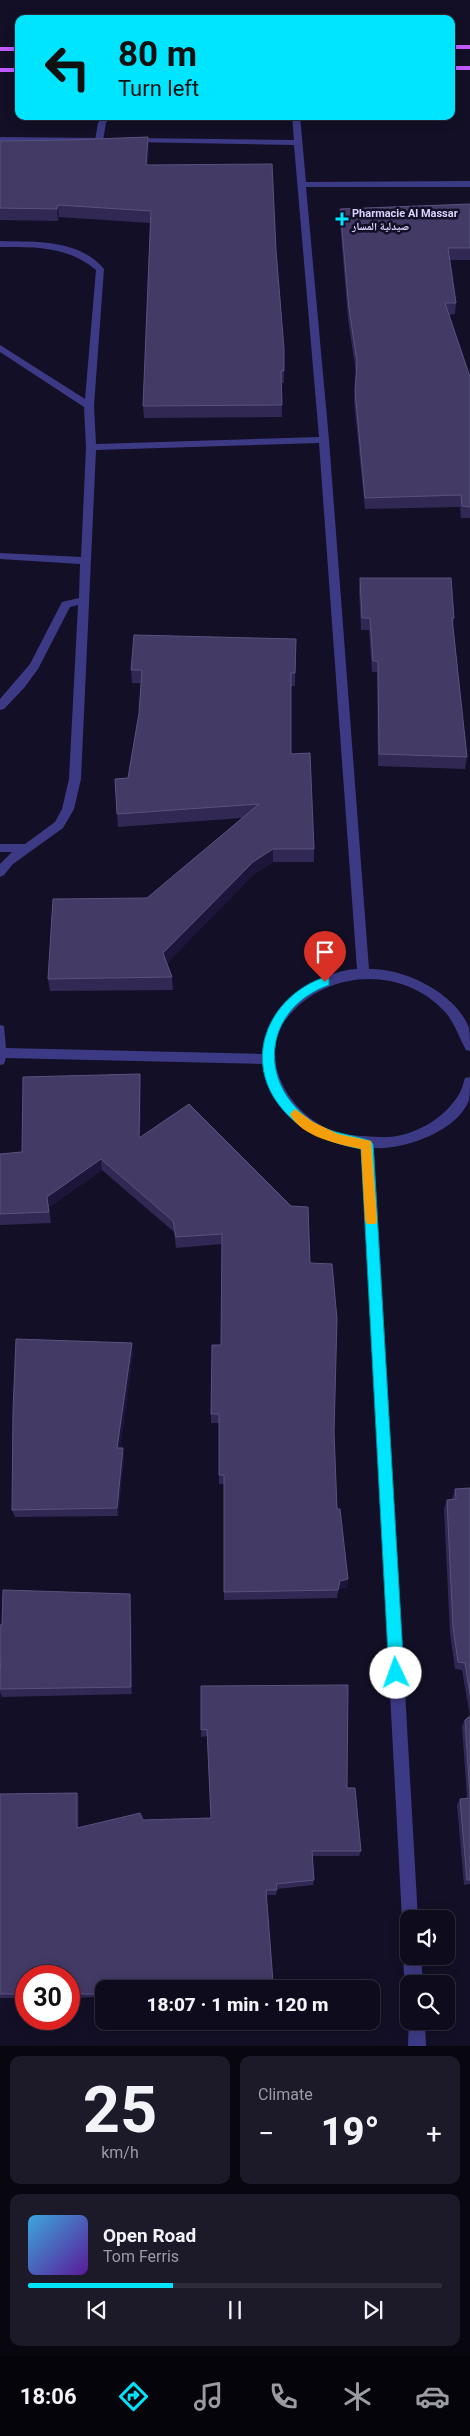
<!DOCTYPE html>
<html lang="en">
<head>
<meta charset="utf-8">
<style>
  body { margin:0; font-family:Roboto,"Noto Naskh Arabic",sans-serif; background:#1c1929; color:#f1f3f6; height:100vh; display:flex; flex-direction:column; font-size:19px; white-space:nowrap }
  * { box-sizing:border-box; margin:0 }
  p { font-size:16px; color:#9b9ba3 }
  .icon { flex:none; width:28px; height:28px; fill:none; stroke:currentColor; stroke-width:2; stroke-linecap:round; stroke-linejoin:round }
  .map { position:relative; height:2046px; overflow:hidden }
  .panel { display:flex; flex-direction:column; gap:10px; padding:10px; background:#08060f; flex:1 }
  .panel>* { flex:none }
  .banner { position:absolute; left:15px; top:15px; width:440px; height:105px; border-radius:10px; box-shadow:0 2px 12px #0003,0 0 0 1px #2e2b3b; background:#00e5ff; color:#111; overflow:hidden }
  .fabs { position:absolute; left:400px; top:1910px; display:grid; gap:10px }
  .fabs a { display:grid; place-items:center; width:55px; height:55px; border-radius:10px; background:#0e0b1c; box-shadow:0 2px 12px #0003,0 0 0 1px #2e2b3b; font-size:25px }
  .speed { position:absolute; left:15px; top:1965px; display:flex; gap:10px; font-size:25px; font-weight:700; text-align:center }
  .speed>* { display:grid; place-content:center; width:65px; height:65px; border-radius:50%; background:#0e0b1c; box-shadow:0 2px 12px #0003,0 0 0 1px #2e2b3b; line-height:1 }
  .speed .limit { border:8px solid #d22; background:#fff; color:#111 }
  .pin { position:absolute; display:grid; place-items:center; width:42px; height:42px; color:#fff; margin:-51px -21px; border-radius:50% 50% 50% 0; rotate:-45deg; box-shadow:0 0 5px #0007 }
  .pin .icon { rotate:45deg }
  .me { position:absolute; width:55px; margin:-28px; rotate:357deg; stroke-linejoin:round; filter:drop-shadow(0 0 4px #0008) }
  .turn { display:flex; align-items:center; gap:18px; height:105px; padding:0 20px; font-size:22px }
  .turn .icon { width:65px; height:65px; stroke-width:2.5 }
  .turn b { display:block; font-size:35px; line-height:42px }
  .big { font-size:38px; font-weight:800; line-height:1.1 }
  .panel .widget { flex:1; display:flex; flex-direction:column; justify-content:center; gap:8px; min-width:0; padding:0 18px; border-radius:10px; background:#1c1929 }
  .panel .dial { align-items:center; gap:0 }
  .dial b { font-size:65px; line-height:1 }
  .song { display:flex; align-items:center; gap:15px }
  .cover { width:60px; height:60px; border-radius:8px; background:linear-gradient(135deg,hsl(200 70% 55%),hsl(270 70% 35%)) }
  .played { height:5px; border-radius:2px; background:linear-gradient(90deg,#00e5ff 35%,#2e2b3b 35%) }
  .keys { display:flex; justify-content:space-around; direction:ltr }
  .heat { display:flex; justify-content:space-between; align-items:center; font-size:28px; direction:ltr }
  .panel .tiles { flex:1; display:grid; gap:10px; grid-template-columns:1fr 1fr }
  .widget:last-child { grid-column:span 2 }
  .trip { position:absolute; left:95px; top:1980px; width:285px; height:50px; border-radius:10px; background:#0e0b1c; box-shadow:0 2px 12px #0003,0 0 0 1px #2e2b3b; font-weight:800; line-height:50px; text-align:center }
  .tabs { display:flex; height:80px; justify-content:space-around; align-items:center; background:#06040b; color:#9b9ba3 }
  .tabs .icon { width:35px; height:35px }
  .tabs .on { color:#00e5ff }
  .tabs b { font-size:22px; color:#f1f3f6 }
  .map>svg:first-child { display:block }
</style>
</head>
<body>
<div class="map">
<svg width="470" height="2046" viewBox="0 0 470 2046">
  <rect width="100%" height="100%" fill="#130f26"/>
  <g fill="none" stroke-linecap="round" stroke-linejoin="round">
    <!-- service -->
    <polygon fill="#3d3a85" fill-rule="evenodd" points="102,116 110,116 106,123 103,140 99,142 95,140 98,123"/>
    <!-- minor -->
    <g fill="#3d3a85" fill-rule="evenodd">
      <path d="M292,116H300L306,182L470,181V187H306L329,440L369,969C404,968 456,993 469,1028C470,1035 470,1044 470,1051L466,1050C459,1037 455,1024 446,1013C402,963 319,969 282,1025C275,1036 274,1052 276,1065C282,1098 313,1129 348,1135C357,1136 368,1136 378,1137C409,1139 441,1122 458,1096C462,1090 463,1084 465,1078L470,1077C470,1084 470,1093 469,1100C458,1131 404,1150 374,1148L418,1919H409V1927L404,1925L402,1919L361,1147C314,1143 271,1111 264,1064L6,1058L4,1064L0,1065V1025L4,1026L6,1048L262,1054C265,1009 313,972 357,969L319,443L96,450L81,779L74,809L63,828L13,864L4,875L0,877V864L12,852H0V844H25L55,822L62,809L69,779L78,605L70,607L38,669L24,688L4,709L0,710V699L30,664L62,602L79,598L80,564L0,559V553L81,557L86,447L84,407L0,352V345L85,399L96,270C68,246 35,247 0,247V241C36,242 79,239 104,269L94,406L96,444L319,437L294,145L132,142L128,140L132,138L294,140Z"/>
      <polygon points="0,137 102,138 106,140 102,142 0,141"/>
      <path d="M409,1949V1956H421L423,1984H409V1990C403,1981 402,1961 406,1950Z"/>
      <polygon points="409,2017 409,2021 425,2021 426,2046 408,2046"/>
    </g>
    <!-- primary -->
    <g fill="#c25bff" fill-rule="evenodd">
      <rect x="451" y="45" width="19" height="4"/>
      <rect x="0" y="47" width="19" height="4"/>
      <rect x="451" y="66" width="19" height="4"/>
      <rect x="0" y="68" width="19" height="4"/>
    </g>
  </g>
  <!-- wall -->
  <g fill="#312854">
    <polygon points="148,137 149,149 148,165 276,250 284,371 284,383 281,383 282,417 144,418 143,406 150,223 59,217 58,221 0,220 0,141 68,140"/>
    <polygon points="470,204 470,260 450,260 456,303 455,314 449,315 470,377 470,518 461,518 460,507 365,509 354,402 356,373 348,319 340,221 340,209"/>
    <polygon points="360,578 454,618 453,628 467,757 465,769 378,766 377,672 372,672 369,630 361,630 359,590"/>
    <polygon points="296,639 295,686 291,686 291,754 314,849 314,862 273,862 253,875 167,963 172,977 173,990 50,991 48,979 147,898 242,818 118,827 115,779 128,778 139,713 141,683 132,683 131,670"/>
    <polygon points="140,1074 141,1085 140,1137 310,1263 334,1432 337,1509 348,1579 347,1587 339,1589 337,1598 224,1600 224,1484 219,1484 219,1423 211,1423 211,1414 221,1345 222,1244 176,1248 174,1232 102,1170 49,1207 51,1223 0,1225 0,1154 22,1152"/>
    <polygon points="133,1352 120,1448 124,1456 118,1516 15,1517 12,1510"/>
    <polygon points="470,1488 470,1884 464,1885 457,1805 460,1799 467,1798 462,1726 465,1720 470,1716 462,1670 455,1669 450,1634 444,1509 447,1500 452,1499 455,1489"/>
    <polygon points="130,1594 131,1602 132,1694 2,1697 0,1692 1,1666 0,1666 0,1625"/>
    <polygon points="201,1686 347,1788 361,1851 359,1856 312,1856 314,1880 313,1885 277,1889 276,1895 266,1895 273,1982 272,1986 267,1984 266,1989 104,1989 104,2006 102,2006 100,2002 101,1997 69,1998 69,1976 26,1976 26,1998 0,1998 0,1794 77,1793 79,1799 79,1828 143,1820 211,1818 207,1736 201,1737"/>
  </g>
  <!-- shaded-wall -->
  <g fill="#1d163a">
    <polygon points="148,137 149,149 147,176 146,165"/>
    <polygon points="58,205 59,217 58,221 57,209"/>
    <polygon points="273,849 273,862 253,875 164,966 163,953 253,862"/>
    <polygon points="140,1074 141,1085 140,1149 139,1138"/>
    <polygon points="101,1159 102,1170 49,1207 51,1223 47,1197"/>
    <polygon points="132,1343 133,1352 119,1456 117,1448"/>
    <polygon points="123,1448 124,1456 118,1516 117,1508"/>
    <polygon points="348,1579 347,1587 339,1589 337,1598 340,1581"/>
    <polygon points="130,1594 131,1602 132,1694 131,1687"/>
    <polygon points="77,1793 79,1799 79,1834 77,1828"/>
  </g>
  <!-- building -->
  <g fill="#433a66" stroke="#5a527e">
    <polygon points="148,137 146,165 272,164 276,250 284,349 284,371 281,371 282,405 143,406 151,211 58,205 57,209 0,208 0,141 68,140"/>
    <polygon points="470,204 470,248 448,248 456,303 445,303 470,377 470,507 462,506 461,495 365,498 355,390 357,362 349,308 340,209"/>
    <polygon points="360,578 451,578 454,618 452,618 467,757 379,754 378,661 373,661 370,618 362,618"/>
    <polygon points="134,635 296,639 295,673 291,673 291,754 310,753 314,849 273,849 253,862 163,953 172,977 48,979 53,899 147,898 259,804 117,814 115,779 128,778 139,713 142,670 131,670"/>
    <polygon points="140,1074 139,1138 189,1104 291,1206 308,1207 310,1263 332,1264 337,1319 334,1432 337,1509 340,1509 348,1579 340,1581 338,1590 224,1592 224,1475 219,1475 219,1414 211,1414 212,1345 221,1345 222,1234 176,1237 173,1221 101,1159 47,1197 49,1212 0,1214 0,1154 22,1152 23,1077"/>
    <polygon points="16,1339 132,1343 117,1448 123,1448 117,1508 12,1510 13,1411"/>
    <polygon points="470,1488 470,1694 465,1663 458,1662 453,1627 447,1500 456,1499 455,1489"/>
    <polygon points="3,1590 130,1594 131,1687 0,1689 0,1675 1,1658 0,1658 0,1625 2,1625"/>
    <polygon points="348,1685 347,1788 355,1788 361,1851 312,1851 314,1880 276,1884 277,1890 266,1890 273,1982 267,1981 266,1989 104,1989 104,2002 100,2002 101,1994 69,1994 69,1976 26,1976 26,1994 0,1994 0,1794 77,1793 77,1828 140,1813 143,1820 211,1818 207,1729 201,1730 201,1686"/>
    <polygon points="470,1716 470,1797 465,1720"/>
    <polygon points="470,1798 470,1880 467,1880 460,1799"/>
  </g>
  <!-- route -->
  <path fill="#00e5ff" stroke="#0095a6" d="M325,977L329,978V985C264,1008 255,1083 313,1122C331,1134 351,1134 371,1141L373,1144L404,1673L402,1678L396,1680L391,1678L389,1673L361,1149C332,1143 304,1134 284,1111C240,1062 268,996 325,977Z"/>
  <!-- slow -->
  <path fill="#f59e0b" d="M295,1109L313,1122L338,1134L371,1141L377,1220L376,1224H367L365,1220L361,1149C338,1144 301,1137 290,1114Z"/>
  <!-- markers -->
  <path fill="#00e5ff" stroke="#130f26" stroke-width="2" d="M339.5 211.5h5v5h5v5h-5v5h-5v-5h-5v-5h5z"/>
  <g text-anchor="middle" stroke-width="5" stroke-linejoin="round" paint-order="stroke">
    <!-- far-poi labels -->
    <g font-size="11" font-weight="bold" fill="#d9d4ff" stroke="#130f26" text-anchor="start">
      <text x="352" y="217">Pharmacie Al Massar<tspan x="352" dy="13">صيدلية المسار</tspan></text>
    </g>
  </g>
</svg>
<div class="fabs">
<a><svg class="icon" aria-label="sound" viewBox="0 0 24 24"><path d="M4 9h4l5-4v14l-5-4H4zM17 9q2 3 0 6"/></svg></a>
<a><svg class="icon" aria-label="search" viewBox="0 0 24 24"><circle cx="10" cy="10" r="6"/><path d="M15 15l6 6"/></svg></a>
</div>
<div class="speed"><div class="limit">30</div></div>
<div class="pin" style="left:325px;top:982px;background:#d93025"><svg class="icon" aria-label="arrive" viewBox="0 0 24 24"><path d="M6 21V4h12l-3 4 3 4H6"/></svg></div>
<svg class="me" style="left:396px;top:1673px" viewBox="-20 -20 40 40"><circle r="19" fill="#fff"/><path d="M0-13L10 11 0 6-10 11z" fill="#00e5ff"/></svg>
<div class="trip">18:07 · 1 min · 120 m</div>
<div class="banner">
<div class="turn"><svg class="icon" aria-label="left" viewBox="0 0 24 24"><path d="M17 20v-9H6M10 6l-5 5 5 5"/></svg><div><b>80 m</b>Turn left</div></div>
</div>
</div>
<section class="panel">
<div class="tiles">
<div class="widget dial"><b>25</b><p>km/h</p></div>
<div class="widget"><p>Climate</p>
<div class="heat"><a>−</a><b class="big">19°</b><a>+</a></div>
</div>
<div class="widget">
<div class="song"><i class="cover"></i><div><b>Open Road</b><p>Tom Ferris</p></div></div>
<div class="played"></div>
<div class="keys"><svg class="icon" aria-label="previous" viewBox="0 0 24 24"><path d="M18 5L8 12l10 7zM5 5v14"/></svg><svg class="icon" aria-label="pause" viewBox="0 0 24 24"><path d="M8 5v14M16 5v14"/></svg><svg class="icon" aria-label="next" viewBox="0 0 24 24"><path d="M6 5l10 7-10 7zM19 5v14"/></svg></div>
</div>
</div>
</section>
<nav class="tabs">
<b>18:06</b>
<svg class="icon on" aria-label="directions" viewBox="0 0 24 24"><path d="M12 3l9 9-9 9-9-9zM9 14v-3h6M13 9l2 2-2 2"/></svg>
<svg class="icon" aria-label="music" viewBox="0 0 24 24"><path d="M9 18V5l10-2v13"/><circle cx="6" cy="18" r="3"/><circle cx="16" cy="16" r="3"/></svg>
<svg class="icon" aria-label="phone" viewBox="0 0 24 24"><path d="M5 4h4l2 5-3 2q2 4 5 5l2-3 5 2v4C11 20 4 13 5 4z"/></svg>
<svg class="icon" aria-label="climate" viewBox="0 0 24 24"><path d="M12 3v18M4 7l16 10M4 17L20 7"/></svg>
<svg class="icon" aria-label="car" viewBox="0 0 24 24"><path d="M5 17H2v-5l4-1 3-4h7l3 4 3 1v5h-3M9 17h6M6 11h13"/><circle cx="7" cy="17" r="2"/><circle cx="17" cy="17" r="2"/></svg>
</nav>
</body>
</html>
